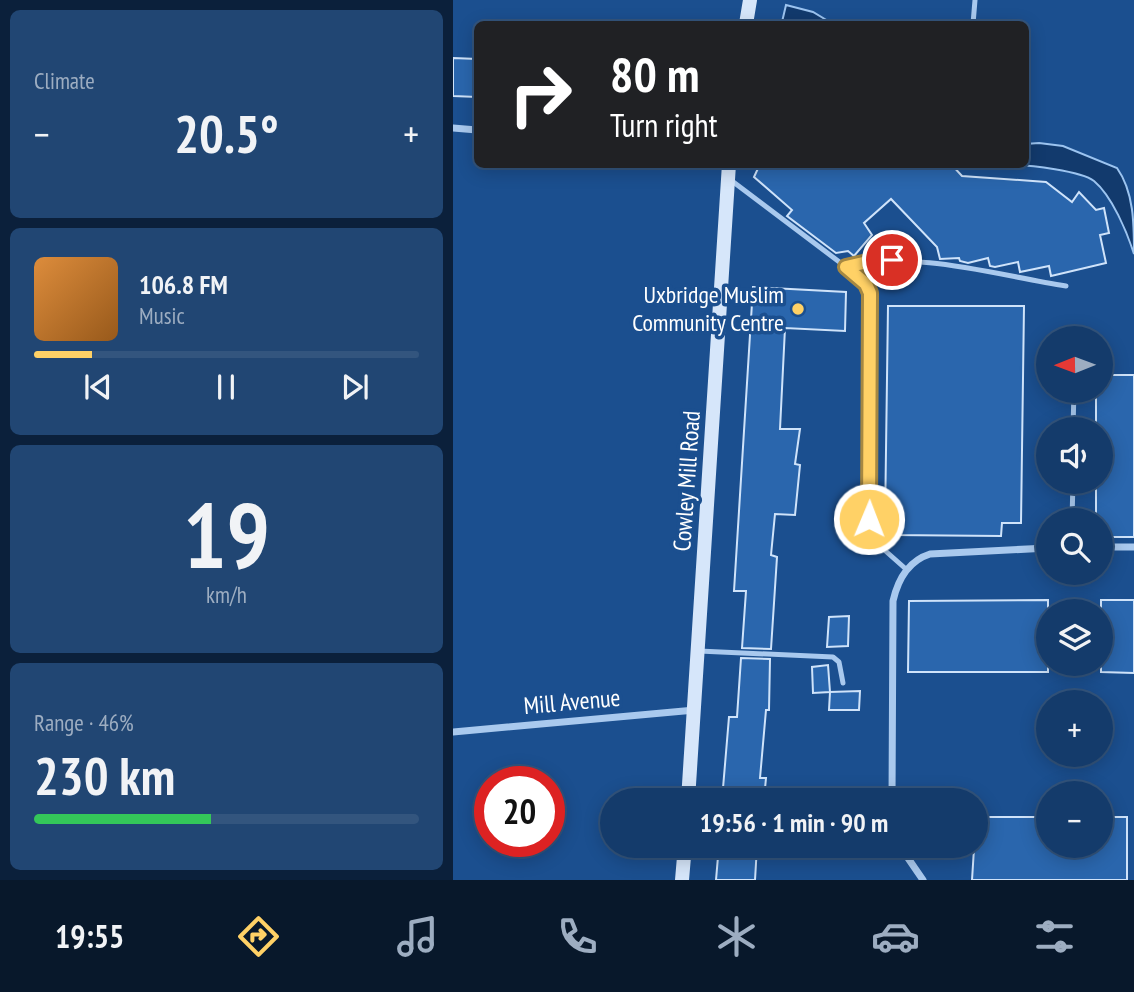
<!DOCTYPE html>
<html lang="en">
<head>
<meta charset="utf-8">
<style>
  body { margin:0; font-family:"PT Sans Narrow",sans-serif; background:#214673; color:#f1f3f6; height:100vh; display:flex; flex-direction:column; font-size:26px; white-space:nowrap }
  * { box-sizing:border-box; margin:0 }
  p { font-size:23px; color:#9dadc1 }
  .icon { flex:none; width:38px; height:38px; fill:none; stroke:currentColor; stroke-width:2; stroke-linecap:round; stroke-linejoin:round }
  .map { position:relative; flex:1; overflow:hidden }
  .details { display:flex; flex-direction:column; gap:10px; padding:10px; background:#0b203b; width:453px }
  .details>* { flex:none }
  .guide { position:absolute; left:21px; top:21px; width:555px; height:147px; border-radius:10px; box-shadow:0 4px 18px #0003,0 0 0 2px #33557e; background:#202124; color:#fff; overflow:hidden }
  .needle { width:46px; rotate:269deg }
  .buttons { position:absolute; left:583px; top:326px; display:grid; gap:14px }
  .buttons a { display:grid; place-items:center; width:77px; height:77px; border-radius:50%; background:#143b6b; box-shadow:0 4px 18px #0003,0 0 0 2px #33557e; font-size:35px }
  .speed { position:absolute; left:21px; top:766px; display:flex; gap:14px; font-size:35px; font-weight:700; text-align:center }
  .speed>* { display:grid; place-content:center; width:91px; height:91px; border-radius:50%; background:#143b6b; box-shadow:0 4px 18px #0003,0 0 0 2px #33557e; line-height:1 }
  .speed .limit { border:10px solid #d22; background:#fff; color:#111 }
  .pin { position:absolute; display:grid; place-items:center; width:60px; height:60px; color:#fff; margin:-30px; border:4px solid #fff; border-radius:50%; box-shadow:0 2px 7px #0007 }
  .me { position:absolute; width:77px; margin:-38px; rotate:1deg; stroke-linejoin:round; filter:drop-shadow(0 0 5px #0008) }
  .turn { display:flex; align-items:center; gap:24px; height:147px; padding:0 21px; font-size:32px }
  .turn .icon { width:91px; height:91px; stroke-width:2.5 }
  .turn b { display:block; font-size:49px; line-height:60px }
  .big { font-size:52px; font-weight:700; line-height:1.1 }
  .details .card { flex:1; display:flex; flex-direction:column; justify-content:center; gap:10px; min-width:0; padding:0 24px; border-radius:10px; background:#214673 }
  .details .dial { align-items:center; gap:0 }
  .dial b { font-size:91px; line-height:1 }
  .song { display:flex; align-items:center; gap:21px }
  .cover { width:84px; height:84px; border-radius:10px; background:linear-gradient(135deg,hsl(30 70% 55%),hsl(30 70% 35%)) }
  .played { height:7px; border-radius:4px; background:linear-gradient(90deg,#ffd166 15%,#33557e 15%) }
  .keys { display:flex; justify-content:space-around; direction:ltr }
  .heat { display:flex; justify-content:space-between; align-items:center; font-size:38px; direction:ltr }
  .charge { height:10px; border-radius:5px; background:linear-gradient(90deg,#34c759 46%,#33557e 0) }
  .trip { position:absolute; left:147px; top:788px; width:388px; height:70px; border-radius:35px; background:#143b6b; box-shadow:0 4px 18px #0003,0 0 0 2px #33557e; font-weight:700; line-height:70px; text-align:center }
  .tab-bar { display:flex; height:112px; justify-content:space-around; align-items:center; background:#08182b; color:#9dadc1 }
  .tab-bar .icon { width:49px; height:49px }
  .tab-bar .current { color:#ffd166 }
  .tab-bar b { font-size:32px; color:#f1f3f6 }
  main { display:flex; flex:1; min-height:0 }
  .map>svg:first-child { display:block }
</style>
</head>
<body>
<main>
<section class="details">
<div class="card"><p>Climate</p>
<div class="heat"><a>−</a><b class="big">20.5°</b><a>+</a></div>
</div>
<div class="card">
<div class="song"><i class="cover"></i><div><b>106.8 FM</b><p>Music</p></div></div>
<div class="played"></div>
<div class="keys"><svg class="icon" aria-label="previous" viewBox="0 0 24 24"><path d="M18 5L8 12l10 7zM5 5v14"/></svg><svg class="icon" aria-label="pause" viewBox="0 0 24 24"><path d="M8 5v14M16 5v14"/></svg><svg class="icon" aria-label="next" viewBox="0 0 24 24"><path d="M6 5l10 7-10 7zM19 5v14"/></svg></div>
</div>
<div class="card dial"><b>19</b><p>km/h</p></div>
<div class="card"><p>Range · 46%</p><b class="big">230 km</b><div class="charge"></div></div>
</section>
<div class="map">
<svg width="681" height="880" viewBox="0 0 681 880">
  <rect width="100%" height="100%" fill="#1b4f8f"/>
  <!-- water -->
  <g fill="#123a6d" stroke="#9cc4f0" stroke-width="2">
    <polygon points="333,5 360,12 380,24 329,22"/>
    <path d="M586,143L610,146L664,168C681,192 681,224 681,254C674,232 659,196 641,181C628,171 577,165 559,165L572,164V144Z"/>
  </g>
  <!-- building -->
  <g fill="#2a66ad" stroke="#cfe3fa" stroke-width="2">
    <polygon points="0,58 24,59 24,97 0,96"/>
    <polygon points="307,164 498,164 509,176 593,182 619,202 626,192 643,210 651,208 656,233 647,235 653,263 598,276 596,266 567,272 565,262 542,267 537,266 535,258 515,263 507,261 506,258 487,259 484,247 438,199 411,223 419,235 401,256 395,251 383,253 334,216 339,210 301,177"/>
    <polygon points="300,287 393,292 392,331 332,328 327,429 347,429 342,464 347,465 342,515 322,514 318,555 324,557 318,649 289,648 293,591 281,591"/>
    <polygon points="435,306 571,306 568,523 549,523 548,536 439,535 439,523 432,523"/>
    <polygon points="648,375 681,375 681,537 648,537 648,520 643,520 643,481 648,481 648,429 643,429 643,390 648,390"/>
    <polygon points="595,600 595,672 455,672 456,601"/>
    <polygon points="648,600 681,600 681,673 648,672"/>
    <polygon points="396,616 395,646 374,647 376,617"/>
    <polygon points="288,658 317,659 316,710 313,710 307,778 313,778 311,799 269,800 276,717 284,717"/>
    <polygon points="375,665 377,692 360,693 359,667"/>
    <polygon points="407,691 406,710 376,710 377,692"/>
    <polygon points="523,817 595,817 595,845 648,845 648,817 674,817 674,880 519,880"/>
    <polygon points="266,845 304,846 302,880 263,880"/>
  </g>
  <g fill="none" stroke-linecap="round" stroke-linejoin="round">
    <!-- lane -->
    <g stroke="#a9c9ee" stroke-width="5">
      <polyline points="520,24 522,0"/>
      <path d="M279,181L393,267C464,250 542,275 613,286"/>
      <polyline points="393,267 413,284 417,293 416,519 428,547 454,570"/>
      <polyline points="620,429 621,390"/>
      <polyline points="619,520 620,481"/>
      <polyline points="246,651 380,657 386,662 390,683"/>
    </g>
    <!-- street -->
    <g stroke="#a9c9ee" stroke-width="7">
      <polyline points="0,128 24,130"/>
      <polyline points="648,547 681,547"/>
      <polyline points="0,732 242,710"/>
      <path d="M439,800L440,601C445,579 455,561 477,554L595,548"/>
      <polyline points="446,845 470,880"/>
    </g>
    <!-- secondary -->
    <g stroke="#d6e6fa" stroke-width="14">
      <polyline points="293,24 297,0"/>
      <polyline points="235,800 276,164"/>
      <polyline points="229,880 232,845"/>
    </g>
  </g>
  <g fill="none" stroke-linecap="round" stroke-linejoin="round">
    <!-- route casing -->
    <g stroke="#a68842" stroke-width="18">
      <polyline id="route" points="416,519 417,293 413,284 393,267 423,260 439,260"/>
    </g>
    <!-- route -->
    <use href="#route" stroke="#ffd166" stroke-width="12"/>
  </g>
  <!-- markers -->
  <circle fill="#ffd166" stroke="#1b4f8f" stroke-width="2.5" cx="345" cy="309" r="7"/>
  <g text-anchor="middle" stroke-width="7" stroke-linejoin="round" paint-order="stroke">
    <!-- poi labels -->
    <g font-size="24" fill="#fff" stroke="#1b4f8f" text-anchor="end">
      <text x="331" y="303">Uxbridge Muslim<tspan x="331" dy="28">Community Centre</tspan></text>
    </g>
    <!-- street labels -->
    <g font-size="24" fill="#fff" stroke="#1b4f8f">
      <text transform="translate(234 481) rotate(-86)" y="8">Cowley Mill Road</text>
      <text transform="translate(119 702) rotate(-5)" y="8">Mill Avenue</text>
    </g>
  </g>
</svg>
<div class="buttons">
<a><svg class="needle" viewBox="-14 -14 28 28"><path d="M0-13l5 13h-10z" fill="#e53935"/><path d="M0 13l5-13h-10z" fill="#9dadc1"/></svg></a>
<a><svg class="icon" aria-label="sound" viewBox="0 0 24 24"><path d="M4 9h4l5-4v14l-5-4H4zM17 9q2 3 0 6"/></svg></a>
<a><svg class="icon" aria-label="search" viewBox="0 0 24 24"><circle cx="10" cy="10" r="6"/><path d="M15 15l6 6"/></svg></a>
<a><svg class="icon" aria-label="layers" viewBox="0 0 24 24"><path d="M12 4l9 5-9 5-9-5zM3 14l9 5 9-5"/></svg></a>
<a>+</a>
<a>−</a>
</div>
<div class="speed"><div class="limit">20</div></div>
<div class="pin" style="left:439px;top:260px;background:#d93025"><svg class="icon" aria-label="arrive" viewBox="0 0 24 24"><path d="M6 21V4h12l-3 4 3 4H6"/></svg></div>
<svg class="me" style="left:416px;top:519px" viewBox="-20 -20 40 40"><circle r="17" fill="#ffd166" stroke="#fff" stroke-width="3"/><path d="M0-11L8 9 0 5-8 9z" fill="#fff"/></svg>
<div class="trip">19:56 · 1 min · 90 m</div>
<div class="guide">
<div class="turn"><svg class="icon" aria-label="right" viewBox="0 0 24 24"><path d="M7 20v-9h11M14 6l5 5-5 5"/></svg><div><b>80 m</b>Turn right</div></div>
</div>
</div>
</main>
<nav class="tab-bar">
<b>19:55</b>
<svg class="icon current" aria-label="directions" viewBox="0 0 24 24"><path d="M12 3l9 9-9 9-9-9zM9 14v-3h6M13 9l2 2-2 2"/></svg>
<svg class="icon" aria-label="music" viewBox="0 0 24 24"><path d="M9 18V5l10-2v13"/><circle cx="6" cy="18" r="3"/><circle cx="16" cy="16" r="3"/></svg>
<svg class="icon" aria-label="phone" viewBox="0 0 24 24"><path d="M5 4h4l2 5-3 2q2 4 5 5l2-3 5 2v4C11 20 4 13 5 4z"/></svg>
<svg class="icon" aria-label="climate" viewBox="0 0 24 24"><path d="M12 3v18M4 7l16 10M4 17L20 7"/></svg>
<svg class="icon" aria-label="car" viewBox="0 0 24 24"><path d="M5 17H2v-5l4-1 3-4h7l3 4 3 1v5h-3M9 17h6M6 11h13"/><circle cx="7" cy="17" r="2"/><circle cx="17" cy="17" r="2"/></svg>
<svg class="icon" aria-label="filters" viewBox="0 0 24 24"><path d="M4 7h16M4 17h16"/><circle cx="9" cy="7" r="2"/><circle cx="15" cy="17" r="2"/></svg>
</nav>
</body>
</html>
